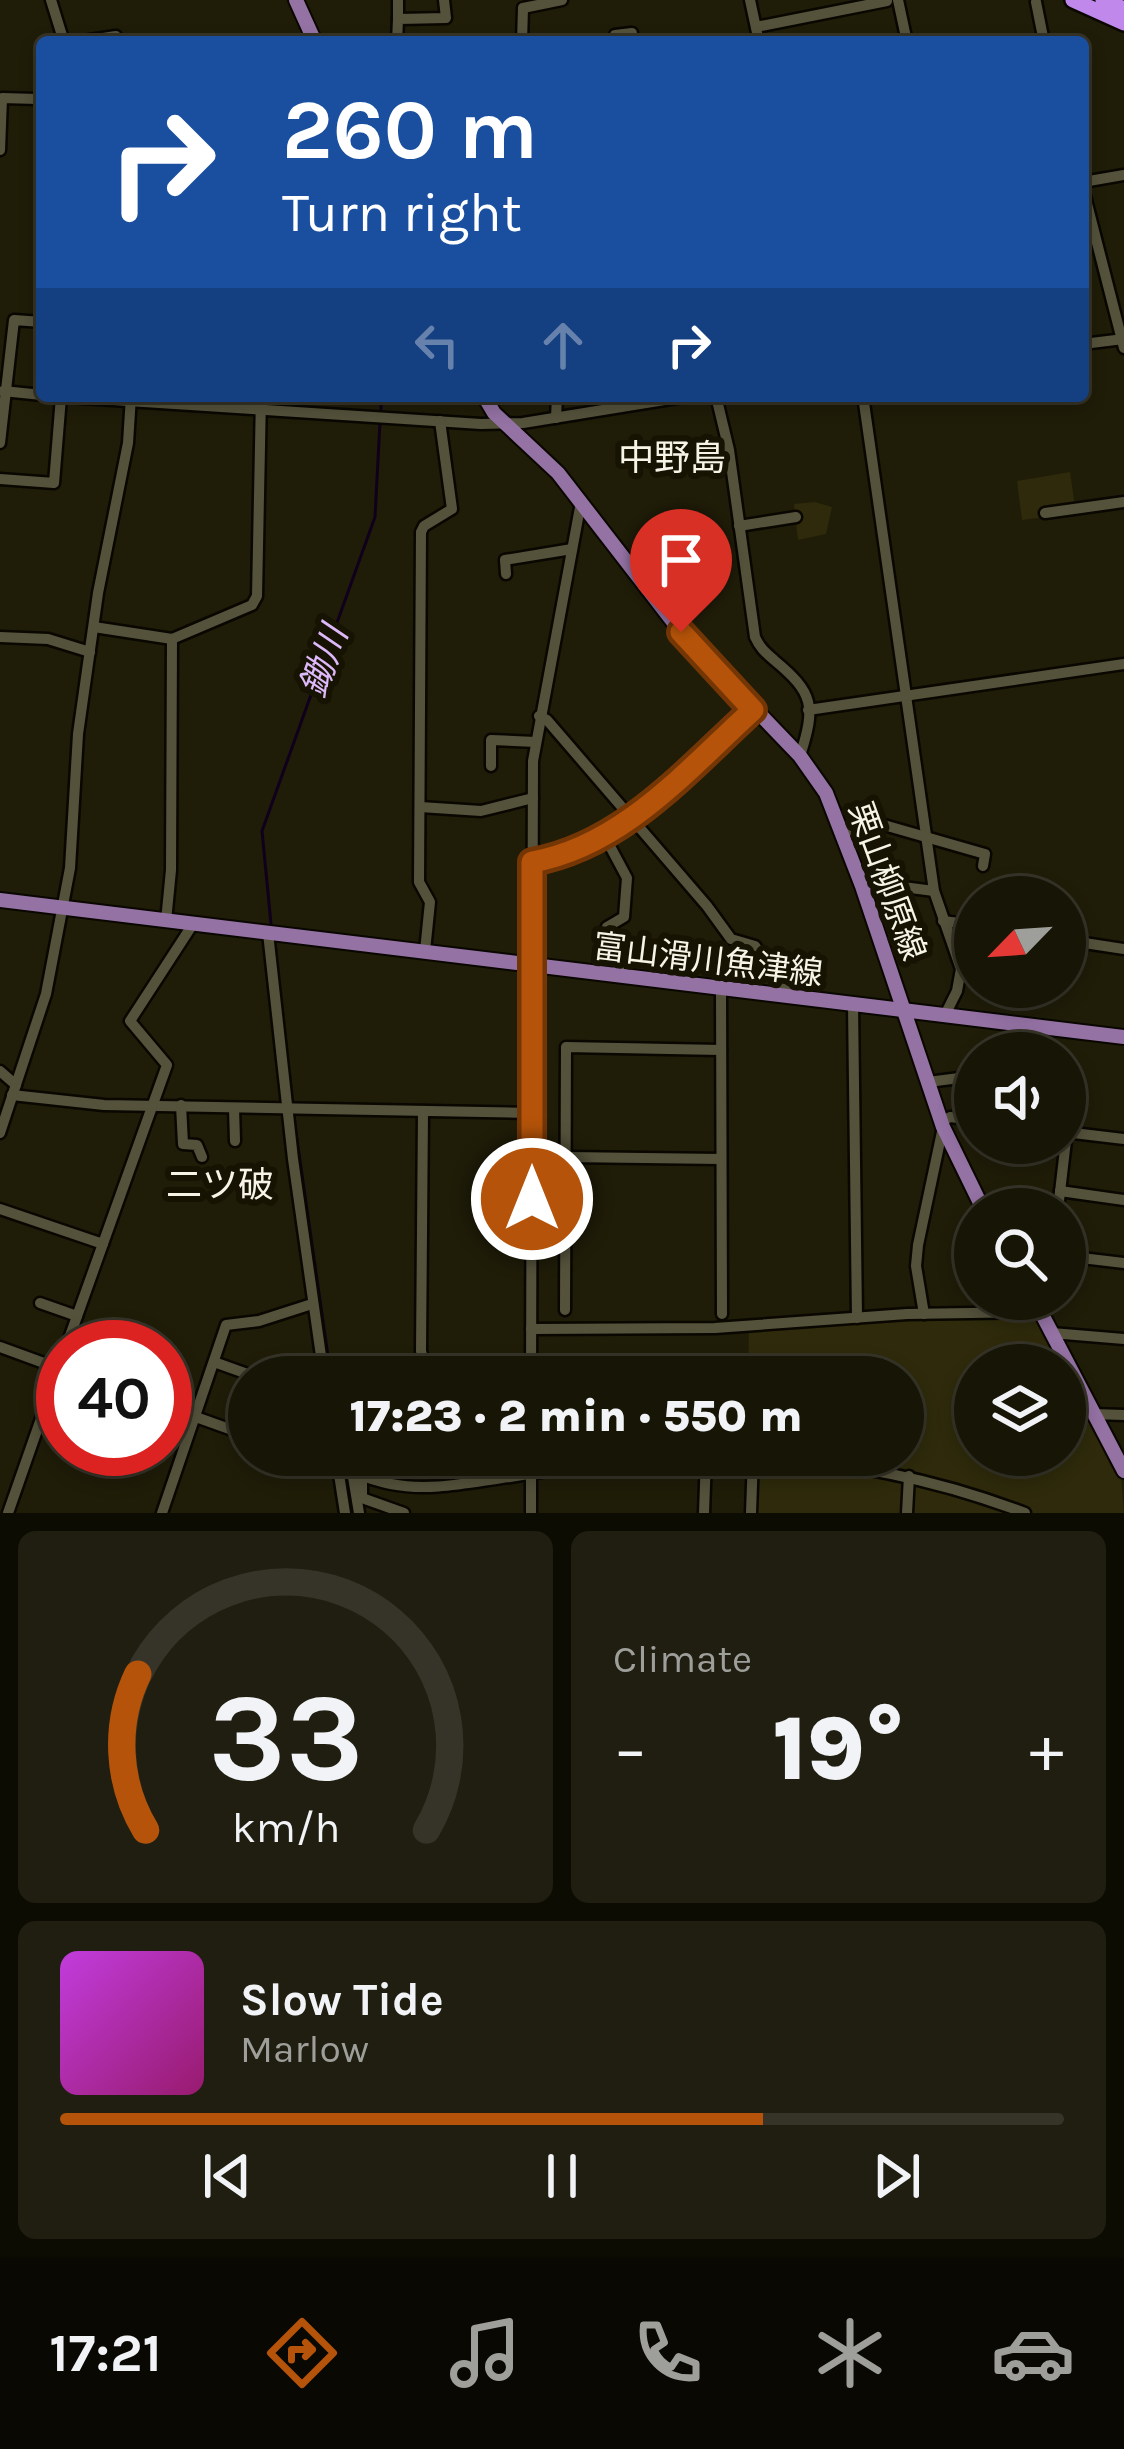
<!DOCTYPE html>
<html lang="en">
<head>
<meta charset="utf-8">
<style>
  body { margin:0; font-family:Karla,"Noto Sans JP",sans-serif; background:#201e10; color:#f1f3f6; height:100vh; display:flex; flex-direction:column; font-size:45px; white-space:nowrap }
  * { box-sizing:border-box; margin:0 }
  p { font-size:39px; color:#9e9f9b }
  .icon { flex:none; width:66px; height:66px; fill:none; stroke:currentColor; stroke-width:2; stroke-linecap:round; stroke-linejoin:round }
  .map { position:relative; height:1513px; overflow:hidden }
  .details { display:flex; flex-direction:column; gap:18px; padding:18px; background:#0d0c03; flex:1 }
  .details>* { flex:none }
  .top-card { position:absolute; left:36px; top:36px; width:1053px; height:366px; border-radius:12px; box-shadow:0 6px 18px #0003,0 0 0 3px #363428; background:#1a4fa0; color:#fff; overflow:hidden }
  .needle { width:78px; rotate:245deg }
  .fabs { position:absolute; left:954px; top:876px; display:grid; gap:24px }
  .fabs a { display:grid; place-items:center; width:132px; height:132px; border-radius:50%; background:#171506; box-shadow:0 6px 18px #0003,0 0 0 3px #363428; font-size:60px }
  .speed { position:absolute; left:36px; top:1320px; display:flex; gap:24px; font-size:60px; font-weight:700; text-align:center }
  .speed>* { display:grid; place-content:center; width:156px; height:156px; border-radius:50%; background:#171506; box-shadow:0 6px 18px #0003,0 0 0 3px #363428; line-height:1 }
  .speed .limit { border:18px solid #d22; background:#fff; color:#111 }
  .pin { position:absolute; display:grid; place-items:center; width:102px; height:102px; color:#fff; margin:-123px -51px; border-radius:50% 50% 50% 0; rotate:-45deg; box-shadow:0 0 12px #0007 }
  .pin .icon { rotate:45deg }
  .me { position:absolute; width:132px; margin:-66px; rotate:0deg; stroke-linejoin:round; filter:drop-shadow(0 0 9px #0008) }
  .turn { display:flex; align-items:center; gap:42px; height:252px; padding:0 48px; font-size:54px }
  .turn .icon { width:156px; height:156px; stroke-width:2.5 }
  .turn b { display:block; font-size:84px; line-height:102px }
  .lanes { display:flex; align-items:center; height:114px; padding:0 48px; background:#0003; justify-content:center; gap:60px; direction:ltr }
  .lanes .off { opacity:.35 }
  .big { font-size:90px; font-weight:800; line-height:1.1 }
  .details .card { flex:1; display:flex; flex-direction:column; justify-content:center; gap:18px; min-width:0; padding:0 42px; border-radius:18px; background:#201e10 }
  .details .dial { align-items:center; gap:0 }
  .dial svg { height:312px; overflow:visible; fill:none; stroke:#363428; stroke-width:7; stroke-linecap:round; text-anchor:middle }
  .dial text { fill:#f1f3f6; stroke:none }
  .song { display:flex; align-items:center; gap:36px }
  .cover { width:144px; height:144px; border-radius:18px; background:linear-gradient(135deg,hsl(290 70% 55%),hsl(320 70% 35%)) }
  .played { height:12px; border-radius:6px; background:linear-gradient(90deg,#b45309 70%,#363428 70%) }
  .keys { display:flex; justify-content:space-around; direction:ltr }
  .heat { display:flex; justify-content:space-between; align-items:center; font-size:66px; direction:ltr }
  .details .tiles { flex:1; display:grid; gap:18px; grid-template-columns:1fr 1fr }
  .card:last-child { grid-column:span 2 }
  .trip { position:absolute; left:228px; top:1356px; width:696px; height:120px; border-radius:60px; background:#171506; box-shadow:0 6px 18px #0003,0 0 0 3px #363428; font-weight:800; line-height:120px; text-align:center }
  .menu { display:flex; height:192px; justify-content:space-around; align-items:center; background:#090802; color:#9e9f9b }
  .menu .icon { width:84px; height:84px }
  .menu .on { color:#b45309 }
  .menu b { font-size:54px; color:#f1f3f6 }
  .map>svg:first-child { display:block }
</style>
</head>
<body>
<div class="map">
<svg width="1124" height="1513" viewBox="0 0 1124 1513">
  <rect width="100%" height="100%" fill="#1f1c08"/>
  <!-- green -->
  <g fill="#2e2a0b" fill-rule="evenodd">
    <polygon points="1070,472 1076,513 1022,520 1017,481"/>
    <polygon points="815,502 832,507 826,534 798,540 794,504"/>
    <path d="M1041,1312L1120,1463L1124,1513H746L747,1455H903V1377H748L749,1326ZM975,1365H1065V1455H975Z"/>
  </g>
  <g fill="none" stroke-linecap="round" stroke-linejoin="round">
    <!-- stream -->
    <g stroke="#10001c" stroke-width="3">
      <polyline points="392,34 393,8"/>
      <polyline points="381,412 381,396"/>
      <polyline points="271,924 262,831 375,517 380,422"/>
      <polyline points="280,993 287,1061"/>
      <polyline points="293,1112 331,1377"/>
      <polyline points="346,1481 353,1513"/>
    </g>
    <!-- minor casing -->
    <g stroke="#090700" stroke-width="15">
      <g id="minor">
        <polyline points="51,0 64,42"/>
        <polyline points="750,0 759,42"/>
        <polyline points="898,0 907,42"/>
        <polyline points="1036,2 1044,42"/>
        <polyline points="398,19 398,0"/>
        <polyline points="756,27 887,1"/>
        <polyline points="77,42 116,36"/>
        <polyline points="397,42 398,19 446,18 444,0"/>
        <polyline points="522,42 523,8 562,0"/>
        <polyline points="615,42 615,35 632,33"/>
        <polyline points="0,150 2,98 37,99 42,91"/>
        <polyline points="1083,182 1124,175"/>
        <polyline points="1083,188 1124,348"/>
        <polyline points="1083,344 1124,339"/>
        <polyline points="3,391 42,395"/>
        <polyline points="51,396 481,424 523,423 689,396"/>
        <path d="M716,396L729,450L755,637C760,648 765,652 774,660C814,693 816,706 800,756"/>
        <polyline points="863,396 934,891 961,969 957,991 945,1015"/>
        <polyline points="556,418 557,396"/>
        <polyline points="0,443 14,320 42,322"/>
        <polyline points="0,479 54,483 61,397"/>
        <polyline points="1045,513 1124,502"/>
        <polyline points="739,526 796,517"/>
        <polyline points="506,574 505,560 572,549"/>
        <polyline points="94,627 172,639 252,605 257,596 261,396"/>
        <polyline points="0,637 48,639 90,652"/>
        <polyline points="808,710 1124,664"/>
        <polyline points="539,716 547,720 707,906 731,939 755,946 792,997"/>
        <polyline points="491,766 491,740 536,742"/>
        <polyline points="420,807 481,811 533,798"/>
        <polyline points="843,832 877,823 985,854 983,866"/>
        <polyline points="604,835 627,878 624,917 607,927 621,976"/>
        <path d="M532,862C622,847 688,769 753,710"/>
        <polyline points="862,886 872,883 934,891"/>
        <polyline points="166,921 171,870 172,639"/>
        <polyline points="943,921 975,925"/>
        <polyline points="268,933 293,1159 324,1377"/>
        <polyline points="1065,940 1124,949"/>
        <polyline points="425,951 430,902 419,882 421,532 424,526 452,509 440,421"/>
        <polyline points="721,989 722,1314"/>
        <polyline points="853,1005 857,1318"/>
        <polyline points="0,1071 16,1085"/>
        <polyline points="928,1082 975,1076"/>
        <polyline points="12,1095 104,1105 532,1113"/>
        <polyline points="181,1105 183,1144 197,1145 202,1157"/>
        <polyline points="234,1108 235,1141"/>
        <polyline points="423,1111 421,1351 428,1377"/>
        <polyline points="941,1122 950,1117 975,1120"/>
        <polyline points="1065,1132 1124,1139"/>
        <polyline points="0,1133 46,994 70,868 78,734 98,593 128,443 131,396"/>
        <polyline points="566,1157 721,1159"/>
        <polyline points="1060,1191 1124,1200"/>
        <polyline points="0,1209 103,1244"/>
        <polyline points="1058,1209 1067,1132"/>
        <polyline points="1065,1256 1124,1263"/>
        <polyline points="40,1303 77,1316"/>
        <polyline points="565,1310 566,1047 721,1050"/>
        <polyline points="924,1314 916,1266 918,1245 943,1127"/>
        <polyline points="531,1329 715,1328 907,1314 1041,1312"/>
        <polyline points="1052,1333 1124,1339"/>
        <polyline points="0,1347 63,1370"/>
        <polyline points="66,1347 167,1065 130,1021 193,924"/>
        <polyline points="214,1362 256,1377"/>
        <polyline points="456,1363 460,1377"/>
        <polyline points="531,1377 533,761 581,502"/>
        <polyline points="165,1406 249,1436"/>
        <polyline points="1093,1414 1124,1415"/>
        <path d="M304,1455C332,1465 362,1478 391,1484C431,1492 471,1482 510,1477C561,1469 613,1461 665,1458C789,1451 910,1469 1025,1513"/>
        <polyline points="336,1455 345,1513"/>
        <polyline points="352,1471 359,1513"/>
        <polyline points="362,1474 362,1498 404,1513"/>
        <polyline points="465,1483 466,1455"/>
        <polyline points="8,1513 63,1356"/>
        <polyline points="162,1513 226,1325 259,1321 312,1304"/>
        <polyline points="531,1513 531,1455"/>
        <polyline points="704,1513 706,1457"/>
        <polyline points="751,1513 753,1457"/>
        <polyline points="907,1513 909,1476"/>
      </g>
    </g>
    <!-- major casing -->
    <g stroke="#090700" stroke-width="18">
      <g id="major">
        <polyline points="296,0 315,42"/>
        <polyline points="484,396 494,413 558,473 681,632 800,756 826,793 862,886 943,1127 983,1209"/>
        <polyline points="0,900 1124,1037"/>
        <polyline points="1034,1299 1124,1471"/>
      </g>
    </g>
    <!-- highway casing -->
    <g stroke="#090700" stroke-width="20">
      <g id="highway">
        <polyline points="1073,0 1124,23"/>
        <polyline points="1103,0 1124,9"/>
      </g>
    </g>
    <!-- minor -->
    <use href="#minor" stroke="#54523b" stroke-width="10"/>
    <!-- major -->
    <use href="#major" stroke="#9472a4" stroke-width="14"/>
    <!-- highway -->
    <use href="#highway" stroke="#bf88ea" stroke-width="15"/>
  </g>
  <g fill="none" stroke-linecap="round" stroke-linejoin="round">
    <!-- route casing -->
    <g stroke="#753606" stroke-width="30">
      <path id="route" d="M532,1199V862C623,846 688,769 753,710L681,632"/>
    </g>
    <!-- route -->
    <use href="#route" stroke="#b45309" stroke-width="21"/>
  </g>
  <g text-anchor="middle" stroke-width="12" stroke-linejoin="round" paint-order="stroke">
    <!-- street labels -->
    <g font-size="33" fill="#f5f4e6" stroke="#161302">
      <text transform="translate(888 881) rotate(70)" y="12">栗山柳原線</text>
      <text transform="translate(708 959) rotate(7)" y="12">富山滑川魚津線</text>
    </g>
    <!-- neighbourhood labels -->
    <g font-size="36" fill="#f5f4e6" stroke="#161302">
      <text x="672" y="470">中野島</text>
      <text x="220" y="1197">二ツ破</text>
    </g>
    <!-- water labels -->
    <g font-size="36" font-style="italic" fill="#ddb9fa" stroke="#161302">
      <text transform="translate(323 661) rotate(-70)" y="13">鋤川</text>
    </g>
  </g>
</svg>
<div class="fabs">
<a><svg class="needle" viewBox="-14 -14 28 28"><path d="M0-13l5 13h-10z" fill="#e53935"/><path d="M0 13l5-13h-10z" fill="#9e9f9b"/></svg></a>
<a><svg class="icon" aria-label="sound" viewBox="0 0 24 24"><path d="M4 9h4l5-4v14l-5-4H4zM17 9q2 3 0 6"/></svg></a>
<a><svg class="icon" aria-label="search" viewBox="0 0 24 24"><circle cx="10" cy="10" r="6"/><path d="M15 15l6 6"/></svg></a>
<a><svg class="icon" aria-label="layers" viewBox="0 0 24 24"><path d="M12 4l9 5-9 5-9-5zM3 14l9 5 9-5"/></svg></a>
</div>
<div class="speed"><div class="limit">40</div></div>
<div class="pin" style="left:681px;top:632px;background:#d93025"><svg class="icon" aria-label="arrive" viewBox="0 0 24 24"><path d="M6 21V4h12l-3 4 3 4H6"/></svg></div>
<svg class="me" style="left:532px;top:1199px" viewBox="-20 -20 40 40"><circle r="17" fill="#b45309" stroke="#fff" stroke-width="3"/><path d="M0-11L8 9 0 5-8 9z" fill="#fff"/></svg>
<div class="trip">17:23 · 2 min · 550 m</div>
<div class="top-card">
<div class="turn"><svg class="icon" aria-label="right" viewBox="0 0 24 24"><path d="M7 20v-9h11M14 6l5 5-5 5"/></svg><div><b>260 m</b>Turn right</div></div>
<div class="lanes"><svg class="icon off" aria-label="left" viewBox="0 0 24 24"><path d="M17 20v-9H6M10 6l-5 5 5 5"/></svg><svg class="icon off" aria-label="ahead" viewBox="0 0 24 24"><path d="M12 20V5M6 11l6-6 6 6"/></svg><svg class="icon" aria-label="right" viewBox="0 0 24 24"><path d="M7 20v-9h11M14 6l5 5-5 5"/></svg></div>
</div>
</div>
<section class="details">
<div class="tiles">
<div class="card dial"><svg viewBox="0 0 100 80">
<path d="M14 69A42 42 0 1 1 86 69"/>
<path d="M14 69A42 42 0 0 1 12 29" stroke="#b45309"/>
<text x="50" y="56" font-size="32" font-weight="700">33</text>
<text x="50" y="72" font-size="11">km/h</text>
</svg></div>
<div class="card"><p>Climate</p>
<div class="heat"><a>−</a><b class="big">19°</b><a>+</a></div>
</div>
<div class="card">
<div class="song"><i class="cover"></i><div><b>Slow Tide</b><p>Marlow</p></div></div>
<div class="played"></div>
<div class="keys"><svg class="icon" aria-label="previous" viewBox="0 0 24 24"><path d="M18 5L8 12l10 7zM5 5v14"/></svg><svg class="icon" aria-label="pause" viewBox="0 0 24 24"><path d="M8 5v14M16 5v14"/></svg><svg class="icon" aria-label="next" viewBox="0 0 24 24"><path d="M6 5l10 7-10 7zM19 5v14"/></svg></div>
</div>
</div>
</section>
<nav class="menu">
<b>17:21</b>
<svg class="icon on" aria-label="directions" viewBox="0 0 24 24"><path d="M12 3l9 9-9 9-9-9zM9 14v-3h6M13 9l2 2-2 2"/></svg>
<svg class="icon" aria-label="music" viewBox="0 0 24 24"><path d="M9 18V5l10-2v13"/><circle cx="6" cy="18" r="3"/><circle cx="16" cy="16" r="3"/></svg>
<svg class="icon" aria-label="phone" viewBox="0 0 24 24"><path d="M5 4h4l2 5-3 2q2 4 5 5l2-3 5 2v4C11 20 4 13 5 4z"/></svg>
<svg class="icon" aria-label="climate" viewBox="0 0 24 24"><path d="M12 3v18M4 7l16 10M4 17L20 7"/></svg>
<svg class="icon" aria-label="car" viewBox="0 0 24 24"><path d="M5 17H2v-5l4-1 3-4h7l3 4 3 1v5h-3M9 17h6M6 11h13"/><circle cx="7" cy="17" r="2"/><circle cx="17" cy="17" r="2"/></svg>
</nav>
</body>
</html>
